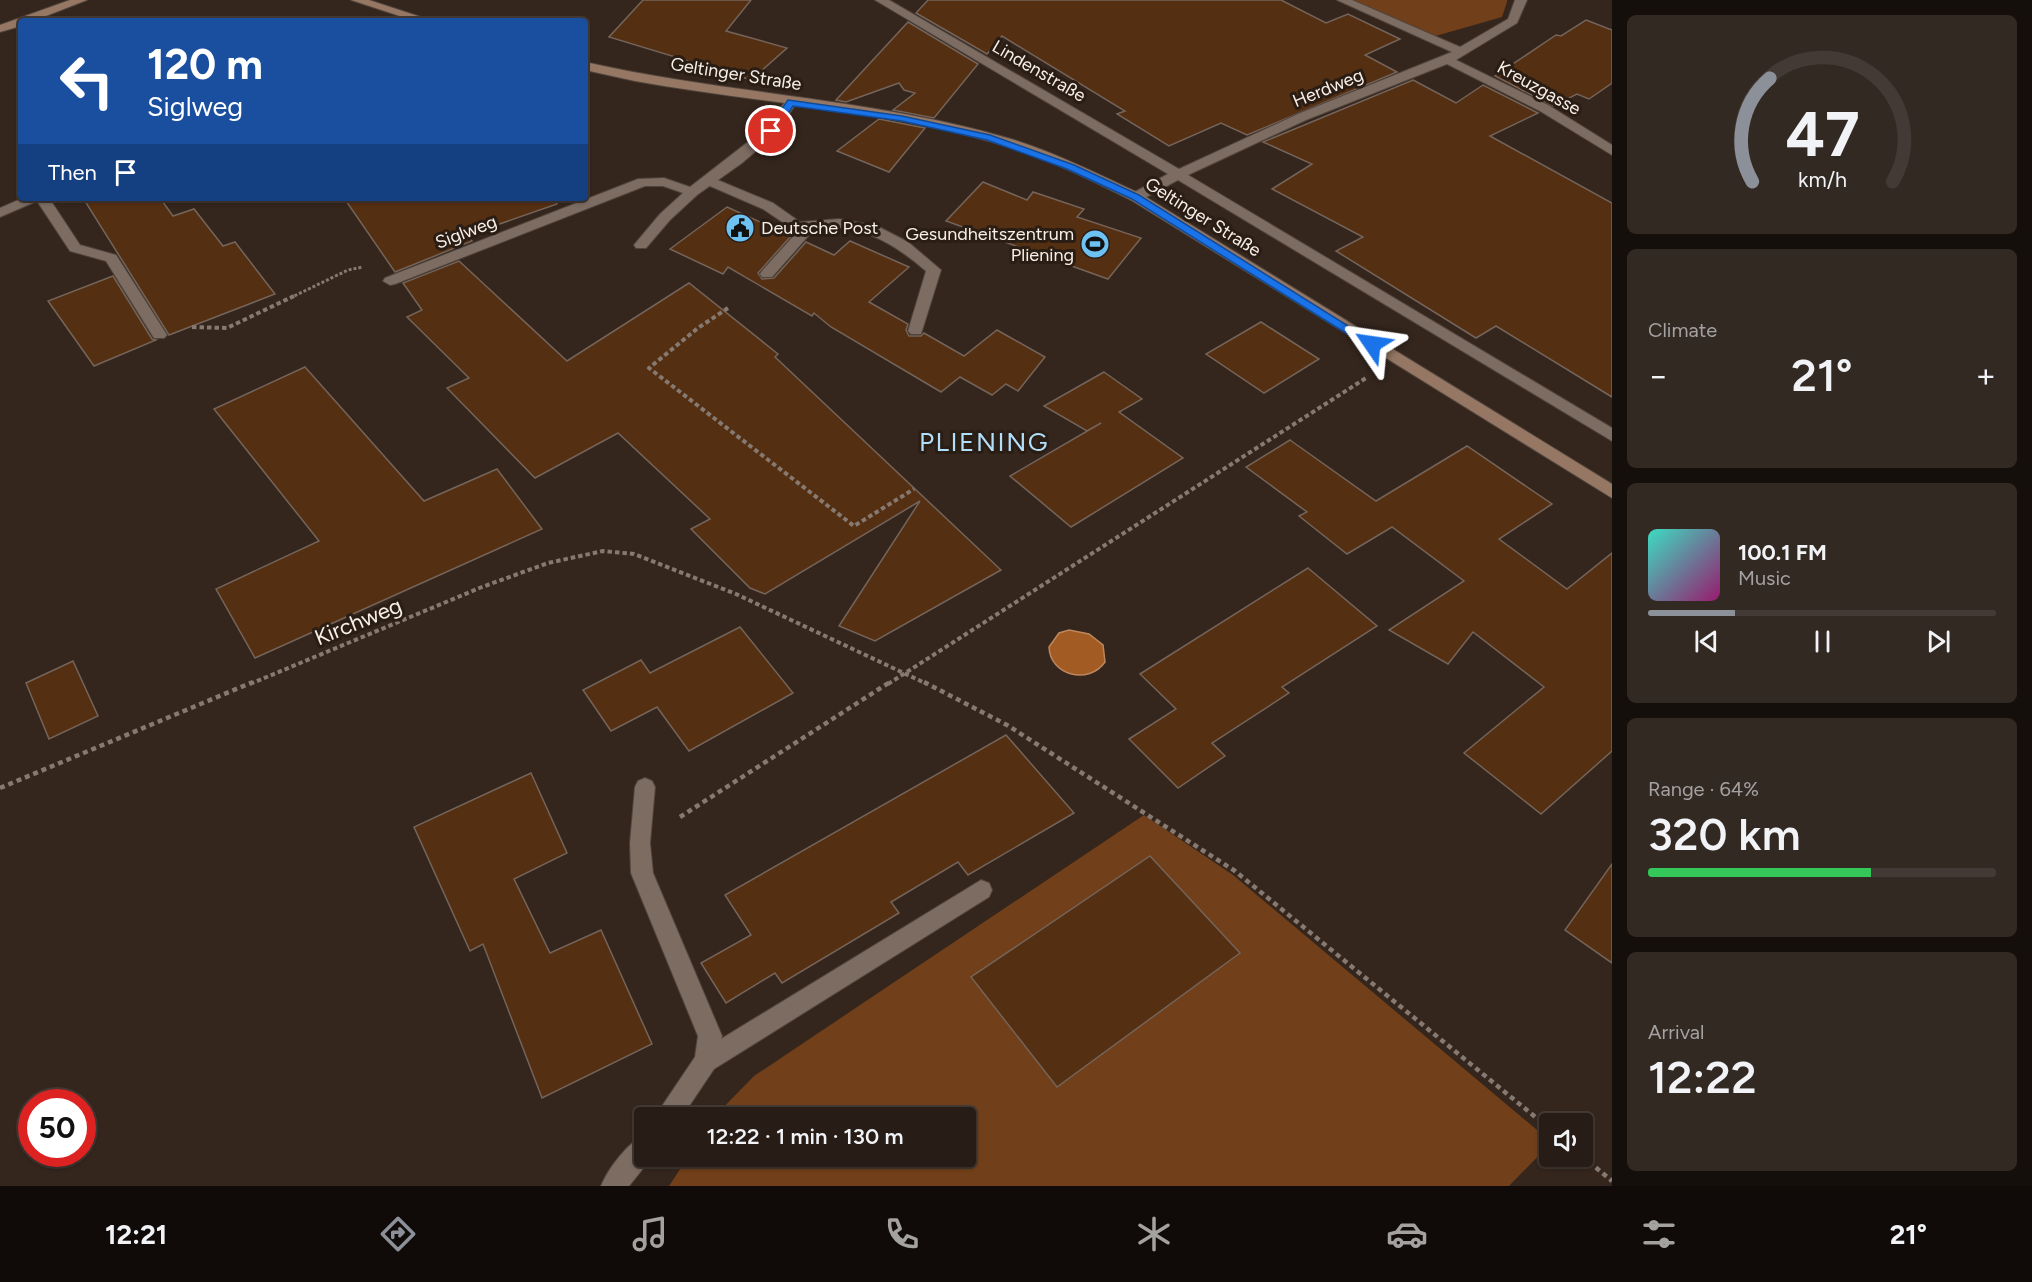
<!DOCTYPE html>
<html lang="en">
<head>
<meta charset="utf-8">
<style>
  body { margin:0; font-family:Figtree,sans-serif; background:#332923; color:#f1f3f6; height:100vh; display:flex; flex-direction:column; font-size:22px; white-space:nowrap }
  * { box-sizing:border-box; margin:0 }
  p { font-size:20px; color:#a4a1a1 }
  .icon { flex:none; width:33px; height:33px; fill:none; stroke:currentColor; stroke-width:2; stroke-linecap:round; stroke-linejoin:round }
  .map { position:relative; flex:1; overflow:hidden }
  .sheet { display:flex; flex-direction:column; gap:15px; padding:15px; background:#150f0c; width:420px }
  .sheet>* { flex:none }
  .hud { position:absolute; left:18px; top:18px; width:570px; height:183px; border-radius:6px; box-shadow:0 2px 4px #0004,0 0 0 2px #433a35; background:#1a4fa0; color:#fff; overflow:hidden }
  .tools { position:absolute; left:1539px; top:1113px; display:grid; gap:12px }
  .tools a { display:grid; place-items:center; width:54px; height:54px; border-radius:6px; background:#271c16; box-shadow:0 2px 4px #0004,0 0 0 2px #433a35; font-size:30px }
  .speed { position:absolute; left:18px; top:1089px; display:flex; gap:12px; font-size:30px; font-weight:700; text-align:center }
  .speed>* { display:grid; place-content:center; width:78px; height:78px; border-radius:50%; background:#271c16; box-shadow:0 2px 4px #0004,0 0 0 2px #433a35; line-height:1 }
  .speed .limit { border:9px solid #d22; background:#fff; color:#111 }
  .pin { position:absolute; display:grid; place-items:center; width:51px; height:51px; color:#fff; margin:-26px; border:3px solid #fff; border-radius:50%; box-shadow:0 2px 6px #0007 }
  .me { position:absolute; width:66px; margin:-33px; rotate:302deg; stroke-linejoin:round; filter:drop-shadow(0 0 4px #0008) }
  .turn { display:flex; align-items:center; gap:21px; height:126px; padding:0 30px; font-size:27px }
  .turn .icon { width:78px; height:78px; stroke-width:2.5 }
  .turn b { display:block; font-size:42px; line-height:51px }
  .then { display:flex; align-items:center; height:57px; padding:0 30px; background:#0003; gap:12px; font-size:22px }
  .big { font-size:45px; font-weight:600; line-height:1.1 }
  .sheet .tile { flex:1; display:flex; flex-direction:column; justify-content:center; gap:9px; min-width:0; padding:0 21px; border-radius:9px; background:#332923 }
  .sheet .dial { align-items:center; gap:0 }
  .dial svg { height:156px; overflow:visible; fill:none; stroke:#433a35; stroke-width:7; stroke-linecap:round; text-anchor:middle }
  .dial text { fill:#f1f3f6; stroke:none }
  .song { display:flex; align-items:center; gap:18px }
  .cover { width:72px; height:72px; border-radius:9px; background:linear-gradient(135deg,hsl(170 70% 55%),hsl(320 70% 35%)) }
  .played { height:6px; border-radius:3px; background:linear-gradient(90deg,#8c9099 25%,#433a35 25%) }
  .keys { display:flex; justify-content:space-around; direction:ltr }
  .heat { display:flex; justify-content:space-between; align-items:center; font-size:33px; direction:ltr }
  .charge { height:9px; border-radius:4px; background:linear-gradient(90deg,#34c759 64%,#433a35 0) }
  .trip { position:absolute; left:634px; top:1107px; width:342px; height:60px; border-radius:6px; background:#271c16; box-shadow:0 2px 4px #0004,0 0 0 2px #433a35; font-weight:600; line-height:60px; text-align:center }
  .tab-bar { display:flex; height:96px; justify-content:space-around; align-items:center; background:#100b09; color:#a4a1a1 }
  .tab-bar .icon { width:42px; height:42px }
  .tab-bar .on { color:#8c9099 }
  .tab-bar b { font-size:27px; color:#f1f3f6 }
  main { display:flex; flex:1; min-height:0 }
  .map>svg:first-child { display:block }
</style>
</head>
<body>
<main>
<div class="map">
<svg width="1612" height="1186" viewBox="0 0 1612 1186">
  <rect width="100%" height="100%" fill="#34261d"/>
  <!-- green -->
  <g fill="#713f19">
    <polygon points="1351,0 1507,0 1507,2 1502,17 1432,37"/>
    <polygon points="1144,815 1233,875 1549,1140 1549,1145 1509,1186 669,1186 688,1157 966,1156 966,1118 714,1117 754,1076"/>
  </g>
  <!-- water -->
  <path fill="#a25b23" stroke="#bc875e" stroke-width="1.5" d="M1069,630L1089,634L1103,645L1105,662C1089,685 1050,676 1049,647L1059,633Z"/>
  <!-- building -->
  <g fill="#552f12" stroke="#74645a" stroke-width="1.5">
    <polygon points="643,0 751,0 726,31 787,48 751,80 609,37"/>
    <polygon points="928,0 1281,0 1326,23 1348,14 1400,39 1365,55 1397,72 1247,135 1221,123 1169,146 1117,114 1125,111 1002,36 987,54 916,13"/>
    <polygon points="1586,20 1612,30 1612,83 1589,99 1577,94 1553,106 1495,76 1556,35 1561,36"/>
    <polygon points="908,22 978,64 934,118 893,110 915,93 904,90 899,83 846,102 836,100"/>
    <polygon points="1413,80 1456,103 1483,85 1538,113 1490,136 1612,203 1612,397 1496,326 1476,338 1336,251 1363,237 1272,189 1312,164 1263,142"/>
    <polygon points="879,119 925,128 889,172 837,151"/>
    <polygon points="983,182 1027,200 1033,192 1084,209 1077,217 1141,238 1108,279 946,221"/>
    <polygon points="83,198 160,198 173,216 194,209 223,246 235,242 275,294 169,335"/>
    <polygon points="344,198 556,198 557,204 468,235 472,241 395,272"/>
    <polygon points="727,207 791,236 758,273 762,279 774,278 806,242 834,255 850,241 909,267 869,302 908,324 906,330 909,336 921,336 924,333 964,356 997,330 1045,357 1018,391 1006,384 992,395 960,377 941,392 831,327 814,313 812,316 728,267 723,274 670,249"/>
    <polygon points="459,261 567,361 689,283 778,354 775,357 1001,570 875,641 839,626 920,501 765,594 750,588 691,529 710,519 618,433 535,478 447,388 469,378 407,317 422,310 403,283"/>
    <polygon points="113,276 152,339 156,340 94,366 48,301"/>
    <polygon points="1261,322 1319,359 1264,393 1206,354"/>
    <polygon points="305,367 424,501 497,469 542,529 255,658 216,589 319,541 214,409"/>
    <polygon points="1104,372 1142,399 1119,412 1183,458 1071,527 1010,476 1101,423 1087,431 1044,406"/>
    <polygon points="1290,440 1376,501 1467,446 1552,504 1499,539 1567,589 1612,553 1612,751 1541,814 1464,753 1544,687 1473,632 1448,664 1389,630 1464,581 1392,527 1347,554 1299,516 1307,512 1246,467"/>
    <polygon points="1308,568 1377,626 1282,687 1289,693 1212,743 1225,756 1178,788 1129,739 1176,709 1140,674"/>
    <polygon points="740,627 793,693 689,751 657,707 611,731 583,690 641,660 650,673"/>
    <polygon points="73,661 98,716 49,739 26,683"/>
    <polygon points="1006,735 1074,813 968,875 958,862 891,902 899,913 782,983 775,973 726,1003 701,963 751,935 725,895"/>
    <polygon points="531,773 567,853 514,879 550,953 601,930 652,1044 542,1098 483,944 470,951 414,827"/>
    <polygon points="1150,856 1240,953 1057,1087 971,977"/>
    <polygon points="1612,864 1612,963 1565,930"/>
  </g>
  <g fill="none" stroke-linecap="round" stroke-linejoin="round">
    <!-- service casing -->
    <g stroke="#50453d" stroke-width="2">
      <g id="service">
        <path d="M708,176L773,203L800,222L839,219L877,226L908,242L941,270L921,334H911L908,331L926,271C891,241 858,222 810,229V234L772,277H762L760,274L762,271L797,232L763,209L703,183L701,180Z"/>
        <polygon points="981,880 989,883 992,890 989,897 714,1069 706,1073 698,1069 694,1061 698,1053"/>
      </g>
    </g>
    <!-- minor casing -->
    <g stroke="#50453d" stroke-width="2">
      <g id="minor">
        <polygon points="875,0 889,0 1179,169 1298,114 1452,52 1337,0 1352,0 1460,47 1508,19 1515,0 1527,0 1517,23 1456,60 1548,105 1612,145 1612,155 1540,111 1447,64 1306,120 1188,175 1612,428 1612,441 1178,180 1141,200 1131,200 1131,194 1168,174"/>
        <polygon points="791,98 797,102 776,134 742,163 697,195 670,220 646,248 636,248 634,245 660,214 683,193 663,186 645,186 395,284 390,285 383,281 385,278 638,179 664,178 690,187 766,128 787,99"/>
        <polygon points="23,198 49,198 80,245 116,255 167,335 164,338 154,338 106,261 70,251 37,201 0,217 0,208"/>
        <polygon points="645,778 652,781 655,787 650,843 653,873 722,1036 714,1069 681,1118 654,1118 695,1057 698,1036 631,873 630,843 635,787 638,781"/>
        <path d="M645,1135V1156H653L629,1186H601C608,1169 628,1142 645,1135Z"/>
      </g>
    </g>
    <!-- secondary casing -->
    <g stroke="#50453d" stroke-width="2">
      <g id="secondary">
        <polygon points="70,0 87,0 33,21 21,21 21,26 0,32 0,25"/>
        <polygon points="351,0 369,0 433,21 415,21"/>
        <path d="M585,62C725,94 873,98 1011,139C1056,153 1098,174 1141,194L1612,484V498L1131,200C1089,179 1047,158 1002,145C883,109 756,103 635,81L585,70Z"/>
      </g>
    </g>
    <!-- path-far2 -->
    <polyline stroke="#857971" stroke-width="3" stroke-dasharray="3 2" stroke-linecap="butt" points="290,298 348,270 363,267"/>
    <!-- path-far1 -->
    <g stroke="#857971" stroke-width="4" stroke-dasharray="4.5 3" stroke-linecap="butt">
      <polyline points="728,308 698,328 649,368 854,526 914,489"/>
      <polyline points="192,327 227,328 294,296"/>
      <polyline points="250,684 482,587 548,563 603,551 634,554 736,594 927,684"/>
      <polyline points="888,684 1366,378"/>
    </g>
    <!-- path -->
    <g stroke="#857971" stroke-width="4.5" stroke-dasharray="5 4" stroke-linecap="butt">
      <polyline points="924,682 1007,725 1235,871 1550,1129"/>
      <polyline points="0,788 253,682"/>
      <polyline points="680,817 890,682"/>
      <polyline points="1582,1156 1612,1181"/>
    </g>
    <!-- service -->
    <use href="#service" fill="#7c6c62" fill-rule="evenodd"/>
    <!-- minor -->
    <use href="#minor" fill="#7c6c62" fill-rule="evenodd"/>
    <!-- secondary -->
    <use href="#secondary" fill="#957763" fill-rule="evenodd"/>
  </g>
  <!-- route -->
  <polygon fill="#1a73e8" stroke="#114b97" stroke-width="1.5" points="788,100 902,116 990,135 1074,165 1139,195 1377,344 1368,347 1132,199 1067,169 987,140 902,121 793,106 775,133 768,133 766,131"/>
  <!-- icons -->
  <defs>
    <g id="civic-disc" transform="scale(1.5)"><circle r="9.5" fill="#6dc2f3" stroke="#2a1d14"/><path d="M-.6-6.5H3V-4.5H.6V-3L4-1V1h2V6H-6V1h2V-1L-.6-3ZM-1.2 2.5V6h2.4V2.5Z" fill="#111"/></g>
    <g id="stadium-disc" transform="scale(1.5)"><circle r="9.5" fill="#6dc2f3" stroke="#2a1d14"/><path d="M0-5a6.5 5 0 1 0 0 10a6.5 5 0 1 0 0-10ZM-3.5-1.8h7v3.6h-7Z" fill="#111"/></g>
  </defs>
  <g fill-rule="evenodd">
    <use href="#civic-disc" x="740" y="228"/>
    <use href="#stadium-disc" x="1095" y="244"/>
  </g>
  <g text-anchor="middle" stroke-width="6" stroke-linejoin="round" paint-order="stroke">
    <!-- far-street labels -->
    <g font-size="18" fill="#f8efe8" stroke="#2a1d14">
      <text transform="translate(1039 71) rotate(30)" y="6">Lindenstraße</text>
      <text transform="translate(736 74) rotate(9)" y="6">Geltinger Straße</text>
      <text transform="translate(1328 88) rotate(-22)" y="6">Herdweg</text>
      <text transform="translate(1539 88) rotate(29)" y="6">Kreuzgasse</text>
      <text transform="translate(1203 217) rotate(32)" y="6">Geltinger Straße</text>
      <text transform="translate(466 232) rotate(-21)" y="6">Siglweg</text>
    </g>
    <!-- far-poi labels -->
    <g font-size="18" fill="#f8efe8" stroke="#2a1d14" text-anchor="start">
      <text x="761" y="234">Deutsche Post</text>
      <text x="1074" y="240" text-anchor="end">Gesundheitszentrum<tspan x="1074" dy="21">Pliening</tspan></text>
    </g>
    <!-- street labels -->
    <g font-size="22" fill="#f8efe8" stroke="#2a1d14">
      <text transform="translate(358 621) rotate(-22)" y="8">Kirchweg</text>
    </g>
    <!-- quarter labels -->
    <g font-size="26" letter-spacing="1.5" fill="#b1def9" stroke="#2a1d14">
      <text x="984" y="451">PLIENING</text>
    </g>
  </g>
</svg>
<div class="tools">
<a><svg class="icon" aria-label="sound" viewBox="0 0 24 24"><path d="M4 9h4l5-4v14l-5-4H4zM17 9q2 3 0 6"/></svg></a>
</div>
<div class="speed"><div class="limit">50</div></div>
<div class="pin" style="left:771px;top:131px;background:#d93025"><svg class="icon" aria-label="arrive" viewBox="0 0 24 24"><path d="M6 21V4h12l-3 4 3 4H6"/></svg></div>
<svg class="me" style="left:1372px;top:344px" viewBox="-20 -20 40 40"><path d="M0-17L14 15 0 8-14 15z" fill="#1a73e8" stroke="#fff" stroke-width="4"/></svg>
<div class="trip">12:22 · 1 min · 130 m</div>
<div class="hud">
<div class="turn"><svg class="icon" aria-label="left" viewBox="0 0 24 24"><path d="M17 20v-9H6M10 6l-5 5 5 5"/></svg><div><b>120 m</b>Siglweg</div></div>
<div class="then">Then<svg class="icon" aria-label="arrive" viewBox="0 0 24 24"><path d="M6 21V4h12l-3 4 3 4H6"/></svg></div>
</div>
</div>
<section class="sheet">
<div class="tile dial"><svg viewBox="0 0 100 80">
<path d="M14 69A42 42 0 1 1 86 69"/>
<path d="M14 69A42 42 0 0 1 23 16" stroke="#8c9099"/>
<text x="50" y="56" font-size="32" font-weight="700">47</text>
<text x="50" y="72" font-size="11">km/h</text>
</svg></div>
<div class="tile"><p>Climate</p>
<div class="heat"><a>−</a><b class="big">21°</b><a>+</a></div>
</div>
<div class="tile">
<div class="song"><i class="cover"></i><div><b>100.1 FM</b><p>Music</p></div></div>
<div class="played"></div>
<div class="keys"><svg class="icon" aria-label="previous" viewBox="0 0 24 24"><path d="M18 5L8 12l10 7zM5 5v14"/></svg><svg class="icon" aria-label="pause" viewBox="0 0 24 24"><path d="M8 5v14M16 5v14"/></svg><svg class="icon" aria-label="next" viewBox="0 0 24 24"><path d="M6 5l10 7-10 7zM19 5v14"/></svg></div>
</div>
<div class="tile"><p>Range · 64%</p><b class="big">320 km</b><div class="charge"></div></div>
<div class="tile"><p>Arrival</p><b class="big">12:22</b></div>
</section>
</main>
<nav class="tab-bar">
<b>12:21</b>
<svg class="icon on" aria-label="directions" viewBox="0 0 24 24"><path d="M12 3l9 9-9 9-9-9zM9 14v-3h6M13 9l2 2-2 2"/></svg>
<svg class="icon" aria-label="music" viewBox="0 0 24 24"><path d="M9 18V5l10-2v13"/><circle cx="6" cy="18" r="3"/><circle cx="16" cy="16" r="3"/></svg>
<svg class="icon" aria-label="phone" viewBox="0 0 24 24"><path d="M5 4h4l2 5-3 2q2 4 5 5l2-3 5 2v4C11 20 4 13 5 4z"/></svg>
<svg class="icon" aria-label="climate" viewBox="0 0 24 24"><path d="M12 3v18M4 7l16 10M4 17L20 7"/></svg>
<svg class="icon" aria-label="car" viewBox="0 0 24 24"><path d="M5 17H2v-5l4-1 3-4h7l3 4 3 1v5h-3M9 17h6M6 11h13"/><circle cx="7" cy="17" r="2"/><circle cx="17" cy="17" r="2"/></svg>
<svg class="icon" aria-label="filters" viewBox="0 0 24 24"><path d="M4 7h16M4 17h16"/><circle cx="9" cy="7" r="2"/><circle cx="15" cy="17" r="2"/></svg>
<b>21°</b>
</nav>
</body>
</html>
